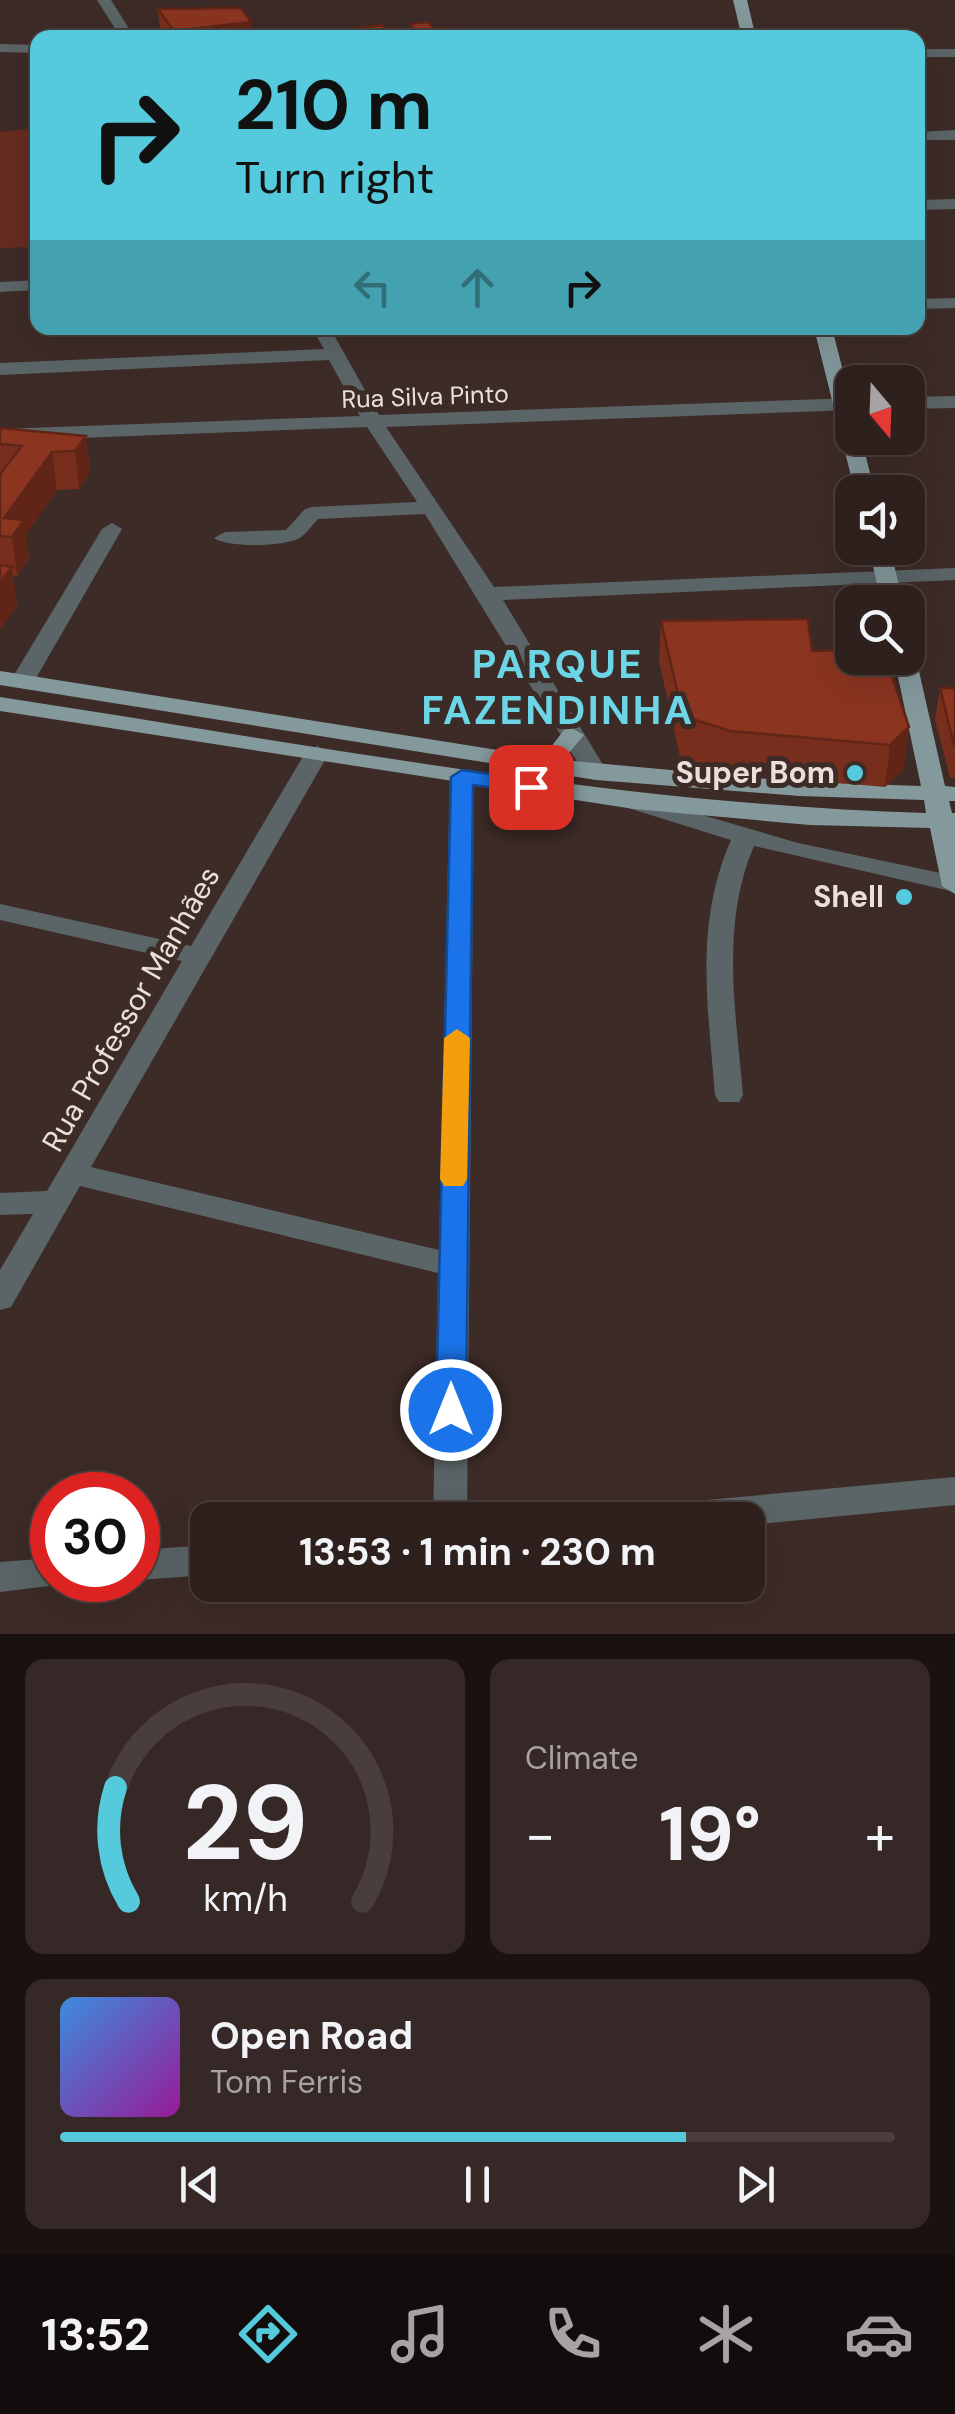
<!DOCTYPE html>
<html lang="en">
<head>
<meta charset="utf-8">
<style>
  body { margin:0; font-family:"DM Sans",sans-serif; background:#362826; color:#f1f3f6; height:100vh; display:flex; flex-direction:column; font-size:38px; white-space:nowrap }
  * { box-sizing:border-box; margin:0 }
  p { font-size:32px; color:#a7a3a4 }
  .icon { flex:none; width:55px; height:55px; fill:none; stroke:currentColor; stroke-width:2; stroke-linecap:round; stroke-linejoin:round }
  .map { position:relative; height:1634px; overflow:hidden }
  .sheet { display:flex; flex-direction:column; gap:25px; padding:25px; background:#191210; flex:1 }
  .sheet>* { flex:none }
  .top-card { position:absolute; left:30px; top:30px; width:895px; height:305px; border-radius:20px; box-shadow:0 10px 40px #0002,0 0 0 2px #493e3b; background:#54cadc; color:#111; overflow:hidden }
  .needle { width:65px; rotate:161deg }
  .fabs { position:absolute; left:835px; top:365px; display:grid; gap:20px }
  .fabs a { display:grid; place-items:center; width:90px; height:90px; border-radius:20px; background:#2e201d; box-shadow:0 10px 40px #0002,0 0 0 2px #493e3b; font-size:50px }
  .speed { position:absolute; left:30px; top:1472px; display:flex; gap:20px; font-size:50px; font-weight:700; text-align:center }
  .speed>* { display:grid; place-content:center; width:130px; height:130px; border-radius:50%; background:#2e201d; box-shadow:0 10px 40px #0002,0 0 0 2px #493e3b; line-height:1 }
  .speed .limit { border:15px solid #d22; background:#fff; color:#111 }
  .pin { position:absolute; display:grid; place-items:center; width:85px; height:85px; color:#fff; margin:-42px; border-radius:20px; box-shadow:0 5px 15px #0006 }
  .me { position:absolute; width:110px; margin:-55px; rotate:0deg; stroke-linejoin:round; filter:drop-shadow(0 0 8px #0008) }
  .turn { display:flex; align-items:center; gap:35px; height:210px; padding:0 40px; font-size:45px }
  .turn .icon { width:130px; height:130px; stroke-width:2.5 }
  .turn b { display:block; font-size:70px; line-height:85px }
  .lanes { display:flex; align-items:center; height:95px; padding:0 40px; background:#0003; justify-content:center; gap:50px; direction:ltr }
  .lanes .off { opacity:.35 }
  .big { font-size:75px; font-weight:700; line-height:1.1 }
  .sheet .tile { flex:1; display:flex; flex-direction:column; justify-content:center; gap:15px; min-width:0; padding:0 35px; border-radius:20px; background:#362826 }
  .sheet .dial { align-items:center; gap:0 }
  .dial svg { height:260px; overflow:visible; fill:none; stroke:#493e3b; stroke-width:7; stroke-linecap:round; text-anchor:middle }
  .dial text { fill:#f1f3f6; stroke:none }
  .song { display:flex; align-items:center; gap:30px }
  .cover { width:120px; height:120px; border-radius:15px; background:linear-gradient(135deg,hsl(210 70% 55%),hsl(300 70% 35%)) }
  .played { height:10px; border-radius:5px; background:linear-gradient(90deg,#54cadc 75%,#493e3b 75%) }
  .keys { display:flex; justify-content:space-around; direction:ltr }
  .heat { display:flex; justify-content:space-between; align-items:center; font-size:55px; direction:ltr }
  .sheet .tiles { flex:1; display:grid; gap:25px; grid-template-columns:1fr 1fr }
  .tile:last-child { grid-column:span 2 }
  .trip { position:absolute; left:190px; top:1502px; width:575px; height:100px; border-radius:20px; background:#2e201d; box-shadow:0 10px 40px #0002,0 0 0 2px #493e3b; font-weight:700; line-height:100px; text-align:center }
  .menu { display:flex; height:160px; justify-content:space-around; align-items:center; background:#120d0c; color:#a7a3a4 }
  .menu .icon { width:70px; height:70px }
  .menu .on { color:#54cadc }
  .menu b { font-size:45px; color:#f1f3f6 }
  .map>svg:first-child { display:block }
</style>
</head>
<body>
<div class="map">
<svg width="955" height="1634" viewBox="0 0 955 1634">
  <rect width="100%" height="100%" fill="#3d2b27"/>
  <!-- green -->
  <polygon fill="#672c1f" points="37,128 37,247 0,248 0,132"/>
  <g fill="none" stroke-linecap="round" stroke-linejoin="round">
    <!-- minor -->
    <g fill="#5b6567" fill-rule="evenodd">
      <polygon points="97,0 111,0 135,38 121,38"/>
      <polygon points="0,44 38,45 38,53 0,52"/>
      <rect x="918" y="49" width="37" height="8"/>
      <polygon points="955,130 955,140 918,140 918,132"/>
      <polygon points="955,199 955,209 918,210 918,200"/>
      <polygon points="38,280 38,290 0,292 0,282"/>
      <polygon points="955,298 955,308 918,309 918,299"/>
      <path d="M312,328H330L379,415L852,398V410L386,427L494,587L955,568V580L503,600L608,773L596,780L584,773L425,514L318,519C313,524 307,533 301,537C288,547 226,548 214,538L225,532L286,530L305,509L312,507L417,502L367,427L0,441V429L360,416L329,360L0,375V363L324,349Z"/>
      <polygon points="955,396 955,408 908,409 908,397"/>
      <polygon points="112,523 122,529 35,680 31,685 15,685 11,680 102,529"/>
      <polygon points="317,746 329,753 91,1167 439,1250 450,777 453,772 471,772 474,777 467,1520 433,1520 438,1273 80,1186 11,1307 0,1310 0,1270 33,1214 0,1215 0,1193 47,1191 182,961 0,920 0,904 191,946 305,753"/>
      <path d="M634,795L798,843L955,876V892L754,846C720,925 736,1012 743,1095L739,1102H719L715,1095C708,1006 694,925 731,840L625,807L622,802Z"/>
      <polygon points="955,1477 955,1505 748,1525 748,1520 635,1520 640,1510 652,1505"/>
      <polygon points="208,1545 208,1575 138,1580 137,1580 138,1550"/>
      <polygon points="52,1558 52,1580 66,1580 65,1584 0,1592 0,1562"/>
    </g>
    <!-- major -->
    <g fill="#84999c" fill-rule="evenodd">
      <polygon points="733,0 747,0 756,38 742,38"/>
      <polygon points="814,328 832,328 852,406 852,438 861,438 875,492 855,492"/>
      <polygon points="869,548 890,548 903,602 881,602"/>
      <path d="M908,652L916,658L945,786L955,787V801H949L952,813H955V894L942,886L930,828L810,825L634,809L0,711V697C308,744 615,804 926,813L924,800L799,796L596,780L0,685V671L536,756L551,747L564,730L572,728L584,735L563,760L799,782L921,786L894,658H908Z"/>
    </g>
  </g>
  <!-- wall -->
  <g fill="#782e1c">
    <polygon points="158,9 251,38 161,38"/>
    <polygon points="410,24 434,29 448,28 449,38 410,38"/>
    <polygon points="349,29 392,35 392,38 349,38"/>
    <polygon points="0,428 86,436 90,473 79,489 57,490 26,534 29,559 17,576 13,576 17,606 0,629"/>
    <polygon points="661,621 812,651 852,650 904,769 885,787 727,773 680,757 659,661"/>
    <polygon points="940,688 955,688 955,779 950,777 935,720"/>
  </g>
  <!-- shaded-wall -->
  <g fill="#612517">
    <polygon points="251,22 251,38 175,38 174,31"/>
    <polygon points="449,32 449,38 433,38 433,34"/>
    <polygon points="86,436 90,473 79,489 75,451"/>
    <polygon points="52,452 57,490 26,534 29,559 17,576 12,537 4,518"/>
    <polygon points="12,567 17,606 0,629 0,582"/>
    <polygon points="909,727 904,769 885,787 890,745"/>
  </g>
  <!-- building -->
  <g fill="#8b3521" stroke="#612517" stroke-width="2.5">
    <polygon points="241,8 251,22 174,31 158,9"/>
    <polygon points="428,22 434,29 448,28 449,32 433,34 437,38 422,38 429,37 419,35 410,24"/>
    <polygon points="382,25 392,35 377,34 356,38 349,29"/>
    <polygon points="330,31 335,38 296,38 294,35 310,36"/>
    <polygon points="0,428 86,436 75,451 52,452 4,518 24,520 12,537 0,536 0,474 22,446 0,444"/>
    <polygon points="0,565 12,567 0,582"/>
    <polygon points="808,619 812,651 852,650 852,658 886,658 909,727 890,745 730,731 683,716 661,621"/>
    <polygon points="940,688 955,688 955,745 954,745"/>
  </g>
  <!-- route -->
  <polygon fill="#1a73e8" stroke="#114b97" stroke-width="2.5" points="462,770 531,780 542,787 531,793 473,785 466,1410 462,1419 451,1423 440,1419 436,1410 451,777"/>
  <!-- slow -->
  <polygon fill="#f59e0b" points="457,1029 470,1038 467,1179 463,1186 444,1186 440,1179 444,1038"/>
  <!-- markers -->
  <g fill="#54cadc" stroke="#3d2b27" stroke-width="4">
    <circle cx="855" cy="773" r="10"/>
    <circle cx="904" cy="897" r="10"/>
  </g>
  <g text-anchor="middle" stroke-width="10" stroke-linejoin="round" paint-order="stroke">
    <!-- far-street labels -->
    <g font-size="25" fill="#ebdfdc" stroke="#3d2b27">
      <text transform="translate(425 396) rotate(-2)" y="9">Rua Silva Pinto</text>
    </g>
    <!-- poi labels -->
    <g font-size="30" font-weight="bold" fill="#ebdfdc" stroke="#3d2b27" text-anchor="end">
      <text x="835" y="783">Super Bom</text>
      <text x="884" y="907">Shell</text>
    </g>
    <!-- street labels -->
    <g font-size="30" fill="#ebdfdc" stroke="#3d2b27">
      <text transform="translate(131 1009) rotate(-60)" y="10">Rua Professor Manhães</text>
    </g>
    <!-- district labels -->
    <g font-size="40" font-weight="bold" letter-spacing="2.5" fill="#6cd5e6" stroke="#3d2b27">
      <text x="558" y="678">PARQUE<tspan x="558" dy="46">FAZENDINHA</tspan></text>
    </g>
  </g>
</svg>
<div class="fabs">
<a><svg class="needle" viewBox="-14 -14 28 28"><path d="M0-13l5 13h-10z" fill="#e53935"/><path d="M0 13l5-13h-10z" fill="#a7a3a4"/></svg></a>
<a><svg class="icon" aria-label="sound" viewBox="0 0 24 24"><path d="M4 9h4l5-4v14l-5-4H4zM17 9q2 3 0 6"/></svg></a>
<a><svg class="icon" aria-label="search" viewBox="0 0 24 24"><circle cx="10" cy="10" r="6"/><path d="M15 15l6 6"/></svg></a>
</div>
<div class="speed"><div class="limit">30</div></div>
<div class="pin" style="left:531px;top:787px;background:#d93025"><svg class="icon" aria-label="arrive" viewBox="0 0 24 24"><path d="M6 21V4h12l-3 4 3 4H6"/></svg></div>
<svg class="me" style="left:451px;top:1410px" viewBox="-20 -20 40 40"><circle r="17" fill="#1a73e8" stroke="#fff" stroke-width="3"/><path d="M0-11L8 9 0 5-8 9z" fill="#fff"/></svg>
<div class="trip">13:53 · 1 min · 230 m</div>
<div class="top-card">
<div class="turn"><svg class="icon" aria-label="right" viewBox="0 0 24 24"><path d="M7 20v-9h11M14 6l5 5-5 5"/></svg><div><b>210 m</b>Turn right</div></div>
<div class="lanes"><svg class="icon off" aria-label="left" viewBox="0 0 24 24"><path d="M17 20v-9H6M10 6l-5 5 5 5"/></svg><svg class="icon off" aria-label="ahead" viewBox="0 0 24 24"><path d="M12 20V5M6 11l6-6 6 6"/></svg><svg class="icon" aria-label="right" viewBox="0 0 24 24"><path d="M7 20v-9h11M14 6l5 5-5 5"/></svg></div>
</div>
</div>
<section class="sheet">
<div class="tiles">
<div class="tile dial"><svg viewBox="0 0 100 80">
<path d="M14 69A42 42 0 1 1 86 69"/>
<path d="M14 69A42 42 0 0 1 10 34" stroke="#54cadc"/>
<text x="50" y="56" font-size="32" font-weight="700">29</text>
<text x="50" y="72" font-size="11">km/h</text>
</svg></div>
<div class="tile"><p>Climate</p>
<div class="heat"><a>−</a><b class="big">19°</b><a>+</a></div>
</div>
<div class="tile">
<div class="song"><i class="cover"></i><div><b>Open Road</b><p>Tom Ferris</p></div></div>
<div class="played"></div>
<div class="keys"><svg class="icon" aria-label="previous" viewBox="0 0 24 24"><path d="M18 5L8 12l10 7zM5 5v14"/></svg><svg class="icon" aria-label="pause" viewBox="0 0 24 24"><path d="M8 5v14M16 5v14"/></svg><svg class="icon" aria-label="next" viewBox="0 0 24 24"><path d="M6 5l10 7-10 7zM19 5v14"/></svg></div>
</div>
</div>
</section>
<nav class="menu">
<b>13:52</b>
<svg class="icon on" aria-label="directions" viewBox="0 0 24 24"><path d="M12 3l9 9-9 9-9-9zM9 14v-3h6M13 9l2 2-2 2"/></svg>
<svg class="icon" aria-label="music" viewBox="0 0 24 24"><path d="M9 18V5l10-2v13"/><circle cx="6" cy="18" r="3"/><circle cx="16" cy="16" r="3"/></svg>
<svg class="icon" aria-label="phone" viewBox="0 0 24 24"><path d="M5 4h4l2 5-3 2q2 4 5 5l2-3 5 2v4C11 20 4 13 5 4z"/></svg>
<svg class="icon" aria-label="climate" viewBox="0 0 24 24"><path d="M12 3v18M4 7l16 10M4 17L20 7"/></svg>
<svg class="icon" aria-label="car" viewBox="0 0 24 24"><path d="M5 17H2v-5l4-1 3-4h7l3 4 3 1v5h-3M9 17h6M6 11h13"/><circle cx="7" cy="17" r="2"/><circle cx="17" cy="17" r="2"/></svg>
</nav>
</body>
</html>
